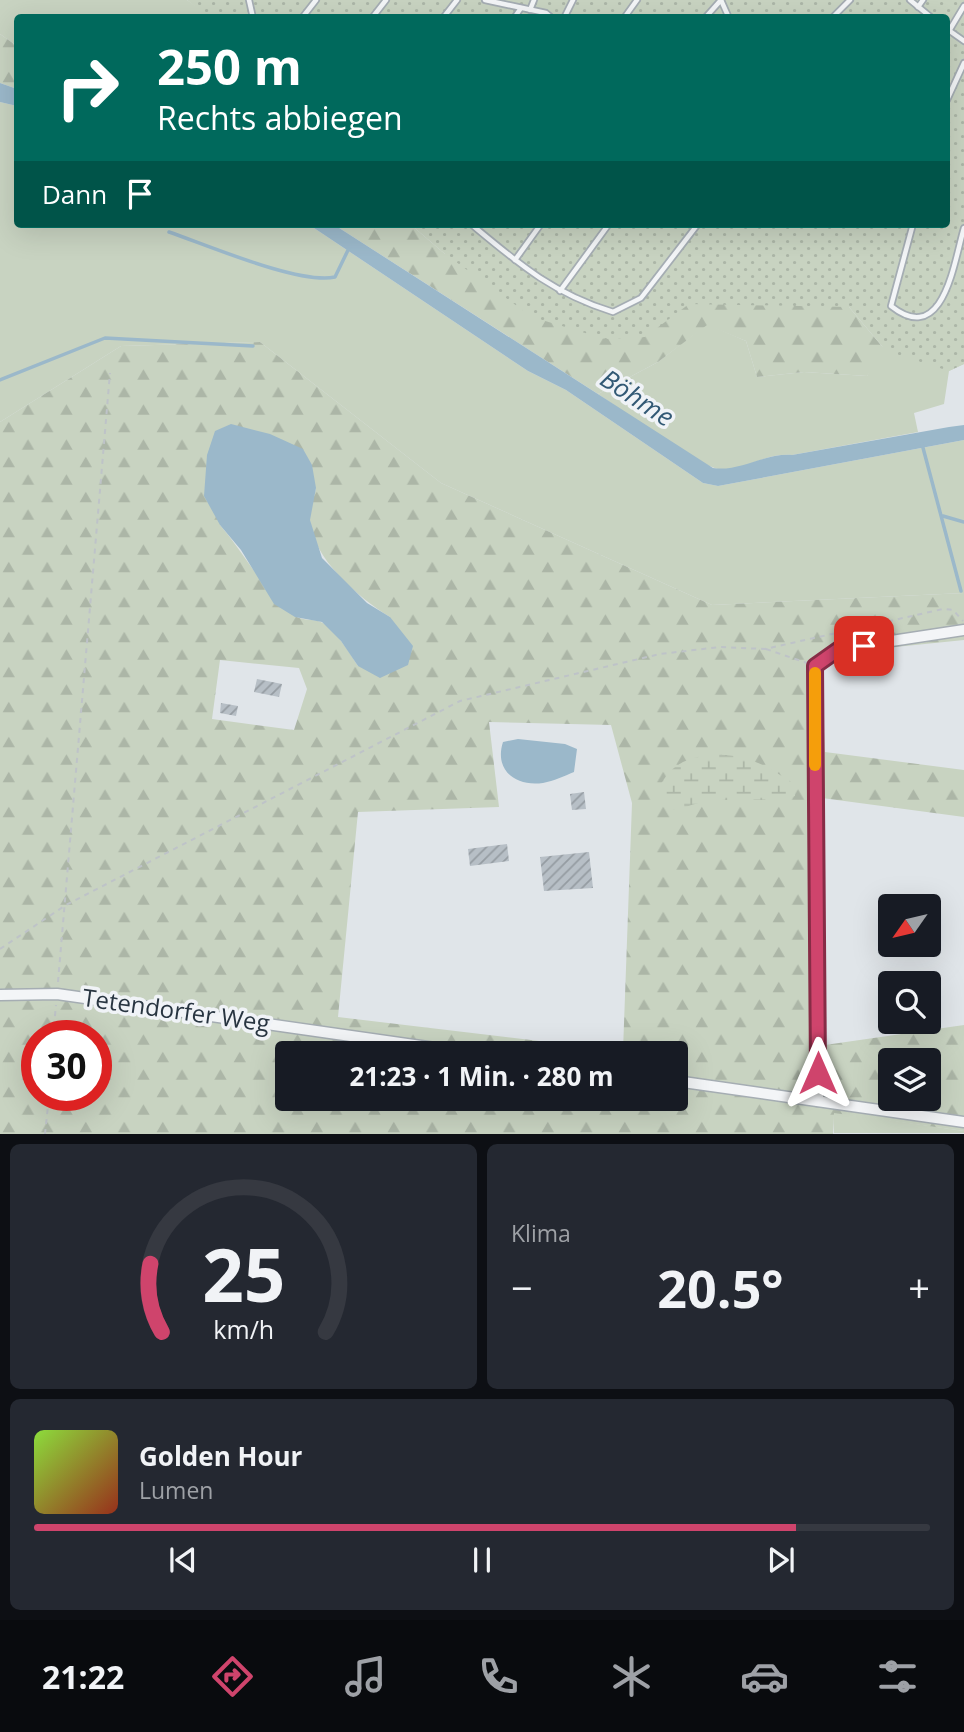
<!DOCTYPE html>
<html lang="de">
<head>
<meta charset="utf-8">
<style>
  body { margin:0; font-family:"Open Sans",sans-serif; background:#242831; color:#f1f3f6; height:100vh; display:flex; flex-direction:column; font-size:26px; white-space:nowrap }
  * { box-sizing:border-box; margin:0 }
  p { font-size:23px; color:#9ea1a6 }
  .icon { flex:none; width:38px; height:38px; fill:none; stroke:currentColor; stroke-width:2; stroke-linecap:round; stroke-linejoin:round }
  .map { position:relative; height:1134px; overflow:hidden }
  .drawer { display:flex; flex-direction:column; gap:10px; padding:10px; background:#0d0f14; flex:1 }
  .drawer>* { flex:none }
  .guide { position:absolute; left:14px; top:14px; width:936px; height:214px; border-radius:7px; box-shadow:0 7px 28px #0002; background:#00695c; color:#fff; overflow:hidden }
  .needle { width:46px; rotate:236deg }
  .fabs { position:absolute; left:878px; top:894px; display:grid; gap:14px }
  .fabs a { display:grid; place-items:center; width:63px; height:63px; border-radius:7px; background:#171b24; box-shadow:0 7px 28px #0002; font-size:35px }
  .speed { position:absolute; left:21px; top:1020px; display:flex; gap:14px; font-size:35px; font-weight:700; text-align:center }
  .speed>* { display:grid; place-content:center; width:91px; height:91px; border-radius:50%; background:#171b24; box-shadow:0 7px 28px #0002; line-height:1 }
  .speed .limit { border:10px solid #d22; background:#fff; color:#111 }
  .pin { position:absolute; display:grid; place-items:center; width:60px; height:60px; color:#fff; margin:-30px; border-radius:14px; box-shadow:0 4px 10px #0006 }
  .me { position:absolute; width:77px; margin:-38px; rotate:0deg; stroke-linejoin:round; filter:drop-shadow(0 0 5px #0008) }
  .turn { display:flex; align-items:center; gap:24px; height:147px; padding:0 28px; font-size:32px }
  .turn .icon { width:91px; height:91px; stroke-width:2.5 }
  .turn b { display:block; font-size:49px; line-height:60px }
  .then { display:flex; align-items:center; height:66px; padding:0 28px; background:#0003; gap:14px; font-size:26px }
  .big { font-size:52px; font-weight:700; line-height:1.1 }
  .drawer .tile { flex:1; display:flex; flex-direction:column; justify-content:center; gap:10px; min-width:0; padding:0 24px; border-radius:10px; background:#242831 }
  .drawer .dial { align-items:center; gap:0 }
  .dial svg { height:182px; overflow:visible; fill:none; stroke:#363941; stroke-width:7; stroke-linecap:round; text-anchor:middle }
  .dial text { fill:#f1f3f6; stroke:none }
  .song { display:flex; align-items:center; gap:21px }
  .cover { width:84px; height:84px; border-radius:10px; background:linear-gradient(135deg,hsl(90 70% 55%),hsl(10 70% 35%)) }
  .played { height:7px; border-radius:4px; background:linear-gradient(90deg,#cf446c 85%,#363941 85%) }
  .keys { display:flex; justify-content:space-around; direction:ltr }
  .heat { display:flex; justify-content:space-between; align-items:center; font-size:38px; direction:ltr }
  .drawer .tiles { flex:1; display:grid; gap:10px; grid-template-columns:1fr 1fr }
  .tile:last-child { grid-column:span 2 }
  .trip { position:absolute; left:275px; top:1041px; width:413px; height:70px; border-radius:7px; background:#171b24; box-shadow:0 7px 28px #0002; font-weight:700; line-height:70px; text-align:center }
  .menu { display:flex; height:112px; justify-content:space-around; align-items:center; background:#090b0e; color:#9ea1a6 }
  .menu .icon { width:49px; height:49px }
  .menu .selected { color:#cf446c }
  .menu b { font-size:32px; color:#f1f3f6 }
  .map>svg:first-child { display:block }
</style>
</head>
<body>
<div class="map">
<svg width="964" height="1134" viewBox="0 0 964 1134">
  <defs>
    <pattern id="forest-firs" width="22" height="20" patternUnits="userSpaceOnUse" patternTransform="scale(1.75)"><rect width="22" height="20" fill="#c8d3c1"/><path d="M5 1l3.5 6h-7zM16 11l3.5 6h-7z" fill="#acb6a7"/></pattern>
    <pattern id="wetland-marsh" width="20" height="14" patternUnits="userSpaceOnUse" patternTransform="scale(1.75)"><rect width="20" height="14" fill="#c8d3c1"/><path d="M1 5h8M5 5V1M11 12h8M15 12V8" fill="none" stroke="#acb6a7"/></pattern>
    <pattern id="park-dots" width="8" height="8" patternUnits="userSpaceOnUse" patternTransform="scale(1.75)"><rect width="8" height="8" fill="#c8d3c1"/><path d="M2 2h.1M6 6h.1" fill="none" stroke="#acb6a7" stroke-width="1.8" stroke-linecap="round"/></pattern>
    <pattern id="building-hatch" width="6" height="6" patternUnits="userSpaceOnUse" patternTransform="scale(1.75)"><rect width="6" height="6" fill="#b7bfc6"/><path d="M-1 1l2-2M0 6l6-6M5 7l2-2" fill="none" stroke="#959ca2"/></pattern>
  </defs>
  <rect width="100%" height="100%" fill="#e0e5e9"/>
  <!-- grass -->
  <g fill="#c8d3c1">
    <polygon points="0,0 187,0 210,16 216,0 759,0 765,17 18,18 17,46 0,34"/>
    <path d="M964,0V364L949,371L944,404L914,413L918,432L792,455C767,453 748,468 724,470C704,471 619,408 598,394L658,362L707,324L746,341L757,377L804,372L867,376L947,224V18Z"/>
    <polygon points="0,102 17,106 18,224 308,224 528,371 566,390 703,483 718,486 964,440 964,593 712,605 441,483 260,342 121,346 0,422"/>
    <polygon points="833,1112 964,1131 964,1133 834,1133"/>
  </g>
  <!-- forest -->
  <g fill="url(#forest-firs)" fill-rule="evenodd">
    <polygon points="0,34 17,46 17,89 0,83"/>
    <polygon points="333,224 410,224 445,254 743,224 849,307 886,351 867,376 804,372 757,377 746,341 707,325 658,362 598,394"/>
    <path d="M260,342L441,483L712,605L964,593V640L847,652L821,668L825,752L964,770V817L822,798L825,1045L964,1025V1131L834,1113L833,1134H0V422L121,346ZM316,488C314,498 309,510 310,520C312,558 359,598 390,617L358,666C348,651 338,633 323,623C314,618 301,622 292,614C262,589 245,554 220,525ZM220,660L299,668L307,689L294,730L212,719ZM489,722L611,725L632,803L623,1051L338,1017L358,812L499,807ZM37,1036H96V1096H37ZM287,1054H676V1099H287ZM891,1060H929V1099H891Z"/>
  </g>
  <!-- wetland -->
  <path fill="url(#wetland-marsh)" d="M713,754C750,756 762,763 793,783L795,796C764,804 730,795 699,803C686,806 679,811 666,809L658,789C671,764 686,758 713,754Z"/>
  <!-- park -->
  <polygon fill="url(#park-dots)" points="187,0 964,0 964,364 949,371 886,351 849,307 689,304 645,337 605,339 532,317 445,254 410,224 947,224 947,18 210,18"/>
  <!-- water -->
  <g fill="#9bb8ca">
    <polygon points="0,83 17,89 17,106 0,102"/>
    <path d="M308,224H333L713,468C740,472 764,453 792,455L949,427L964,425V440L718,486L703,483L566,390L528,371Z"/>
    <polygon points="231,424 270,434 303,449 312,465 316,488 310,520 322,558 367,603 390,617 413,646 408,665 380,678 358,666 341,641 322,622 295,617 274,604 241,550 220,525 204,496 207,455 215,431"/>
    <path d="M518,739L565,744L577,749L574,772C564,776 554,781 543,783C515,787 494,770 503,742Z"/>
  </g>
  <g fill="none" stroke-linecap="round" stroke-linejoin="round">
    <!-- stream -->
    <g stroke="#9bb8ca" stroke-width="3.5">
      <path d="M169,232C207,245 300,285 335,277L350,246"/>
      <polyline points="0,380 105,338 253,346"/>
      <polyline points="922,444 961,591"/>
      <polyline points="943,516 964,522"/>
    </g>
  </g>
  <!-- building -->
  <g fill="url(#building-hatch)">
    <polygon points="257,679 282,684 279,697 254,692"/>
    <polygon points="221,703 238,706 236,716 220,713"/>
    <polygon points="584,792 586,809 572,810 570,794"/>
    <polygon points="507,844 509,861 470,866 468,849"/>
    <polygon points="589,852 593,888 544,891 540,857"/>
  </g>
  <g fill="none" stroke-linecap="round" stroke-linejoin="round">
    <!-- lane casing -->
    <g stroke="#a5adb3" stroke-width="8">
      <g id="lane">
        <polyline points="249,0 253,18"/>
        <polyline points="485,0 546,13 552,18"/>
        <polyline points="721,0 729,18"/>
        <polyline points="910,0 932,18"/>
        <polyline points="918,7 923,0"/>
        <polyline points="530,10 534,0"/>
        <polyline points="302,18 316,0"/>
        <polyline points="372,18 386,0"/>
        <polyline points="443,18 457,0"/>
        <polyline points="514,18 521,8"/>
        <polyline points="564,18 573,0"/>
        <polyline points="624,18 637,0"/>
        <polyline points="705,18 721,0"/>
        <polyline points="832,18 850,0"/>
        <polyline points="947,29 964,41"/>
        <polyline points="949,31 964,6"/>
        <polyline points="947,100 964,63"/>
        <path d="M471,224C519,264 552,293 613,312L641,298L698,224"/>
        <path d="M913,224L891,306C944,348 954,261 964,228"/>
        <polyline points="515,260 541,224"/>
        <polyline points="560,291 609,224"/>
      </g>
    </g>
    <!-- street casing -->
    <g stroke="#a5adb3" stroke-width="13">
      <g id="street">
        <polyline points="0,995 57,994 477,1054"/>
        <polyline points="676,1081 964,1122"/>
        <polyline points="818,1101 815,666 839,649 964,630"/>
      </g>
    </g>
    <!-- path -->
    <g stroke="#bec3c8" stroke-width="2" stroke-dasharray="5 5" stroke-linecap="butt">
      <polyline points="766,649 807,663"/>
      <polyline points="0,949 66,905 460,701 660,654 720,647 765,649 943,609 953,610 963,621"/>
      <polyline points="58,982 110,373"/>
      <polyline points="53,1036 56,1005"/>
      <polyline points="45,1134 49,1096"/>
    </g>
    <!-- lane -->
    <use href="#lane" stroke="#f3f5f7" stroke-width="4.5"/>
    <!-- street -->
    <use href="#street" stroke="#f3f5f7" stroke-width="10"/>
  </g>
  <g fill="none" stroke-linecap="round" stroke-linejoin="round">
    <!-- route casing -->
    <g stroke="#872c46" stroke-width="18">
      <polyline id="route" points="818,1073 815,666 839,649 864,646"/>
    </g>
    <!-- route -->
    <use href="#route" stroke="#cf446c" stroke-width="12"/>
    <!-- slow -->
    <polyline stroke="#f59e0b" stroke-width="12" points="815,673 815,765"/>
  </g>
  <g text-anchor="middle" stroke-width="7" stroke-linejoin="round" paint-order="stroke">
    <!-- street labels -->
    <g font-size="24" fill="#283541" stroke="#f0f3f7">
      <text transform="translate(176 1011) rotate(8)" y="8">Tetendorfer Weg</text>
    </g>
    <!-- water labels -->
    <g font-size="26" font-style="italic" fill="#325975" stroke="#f0f3f7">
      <text transform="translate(637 398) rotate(33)" y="9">Böhme</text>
    </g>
  </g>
</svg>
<div class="fabs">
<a><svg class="needle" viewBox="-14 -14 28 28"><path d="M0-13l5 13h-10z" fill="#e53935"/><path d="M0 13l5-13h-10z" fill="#9ea1a6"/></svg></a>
<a><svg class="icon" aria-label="search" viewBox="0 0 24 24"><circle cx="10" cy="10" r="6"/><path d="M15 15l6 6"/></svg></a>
<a><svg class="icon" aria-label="layers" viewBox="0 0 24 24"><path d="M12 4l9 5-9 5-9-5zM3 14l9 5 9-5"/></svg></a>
</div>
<div class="speed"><div class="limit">30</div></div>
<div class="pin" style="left:864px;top:646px;background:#d93025"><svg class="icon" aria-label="arrive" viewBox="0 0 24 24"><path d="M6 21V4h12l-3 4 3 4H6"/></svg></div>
<svg class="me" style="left:818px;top:1073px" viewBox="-20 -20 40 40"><path d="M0-17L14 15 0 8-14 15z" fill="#cf446c" stroke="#fff" stroke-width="4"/></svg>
<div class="trip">21:23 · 1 Min. · 280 m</div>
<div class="guide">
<div class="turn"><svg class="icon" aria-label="right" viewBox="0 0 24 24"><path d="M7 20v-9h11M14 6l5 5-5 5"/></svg><div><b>250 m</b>Rechts abbiegen</div></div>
<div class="then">Dann<svg class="icon" aria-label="arrive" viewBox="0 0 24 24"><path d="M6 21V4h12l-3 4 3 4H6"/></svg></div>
</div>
</div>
<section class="drawer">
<div class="tiles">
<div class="tile dial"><svg viewBox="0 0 100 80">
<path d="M14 69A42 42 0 1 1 86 69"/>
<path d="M14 69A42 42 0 0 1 9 39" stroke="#cf446c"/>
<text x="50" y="56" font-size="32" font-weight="700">25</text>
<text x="50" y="72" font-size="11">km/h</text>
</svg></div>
<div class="tile"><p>Klima</p>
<div class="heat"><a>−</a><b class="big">20.5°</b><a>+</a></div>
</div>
<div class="tile">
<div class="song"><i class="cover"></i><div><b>Golden Hour</b><p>Lumen</p></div></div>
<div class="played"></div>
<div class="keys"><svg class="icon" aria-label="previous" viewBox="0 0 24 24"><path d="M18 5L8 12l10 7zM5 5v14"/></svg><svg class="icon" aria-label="pause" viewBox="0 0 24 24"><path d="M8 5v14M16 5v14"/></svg><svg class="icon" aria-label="next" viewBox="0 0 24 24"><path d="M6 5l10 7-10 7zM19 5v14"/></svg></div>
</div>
</div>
</section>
<nav class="menu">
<b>21:22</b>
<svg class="icon selected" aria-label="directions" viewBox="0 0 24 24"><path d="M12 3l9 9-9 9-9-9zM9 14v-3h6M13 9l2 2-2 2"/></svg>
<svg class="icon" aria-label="music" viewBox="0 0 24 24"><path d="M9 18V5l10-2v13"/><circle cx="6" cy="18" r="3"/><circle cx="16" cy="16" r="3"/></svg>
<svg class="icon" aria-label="phone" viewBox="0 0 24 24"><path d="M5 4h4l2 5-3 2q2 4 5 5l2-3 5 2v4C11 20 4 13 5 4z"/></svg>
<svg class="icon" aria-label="climate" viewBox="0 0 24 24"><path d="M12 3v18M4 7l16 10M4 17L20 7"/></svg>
<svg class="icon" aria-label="car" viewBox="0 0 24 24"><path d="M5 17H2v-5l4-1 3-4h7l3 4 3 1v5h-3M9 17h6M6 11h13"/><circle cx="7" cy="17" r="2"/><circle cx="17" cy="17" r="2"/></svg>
<svg class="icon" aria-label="filters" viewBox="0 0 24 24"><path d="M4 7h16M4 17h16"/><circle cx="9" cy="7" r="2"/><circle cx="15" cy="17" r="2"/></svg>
</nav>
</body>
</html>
